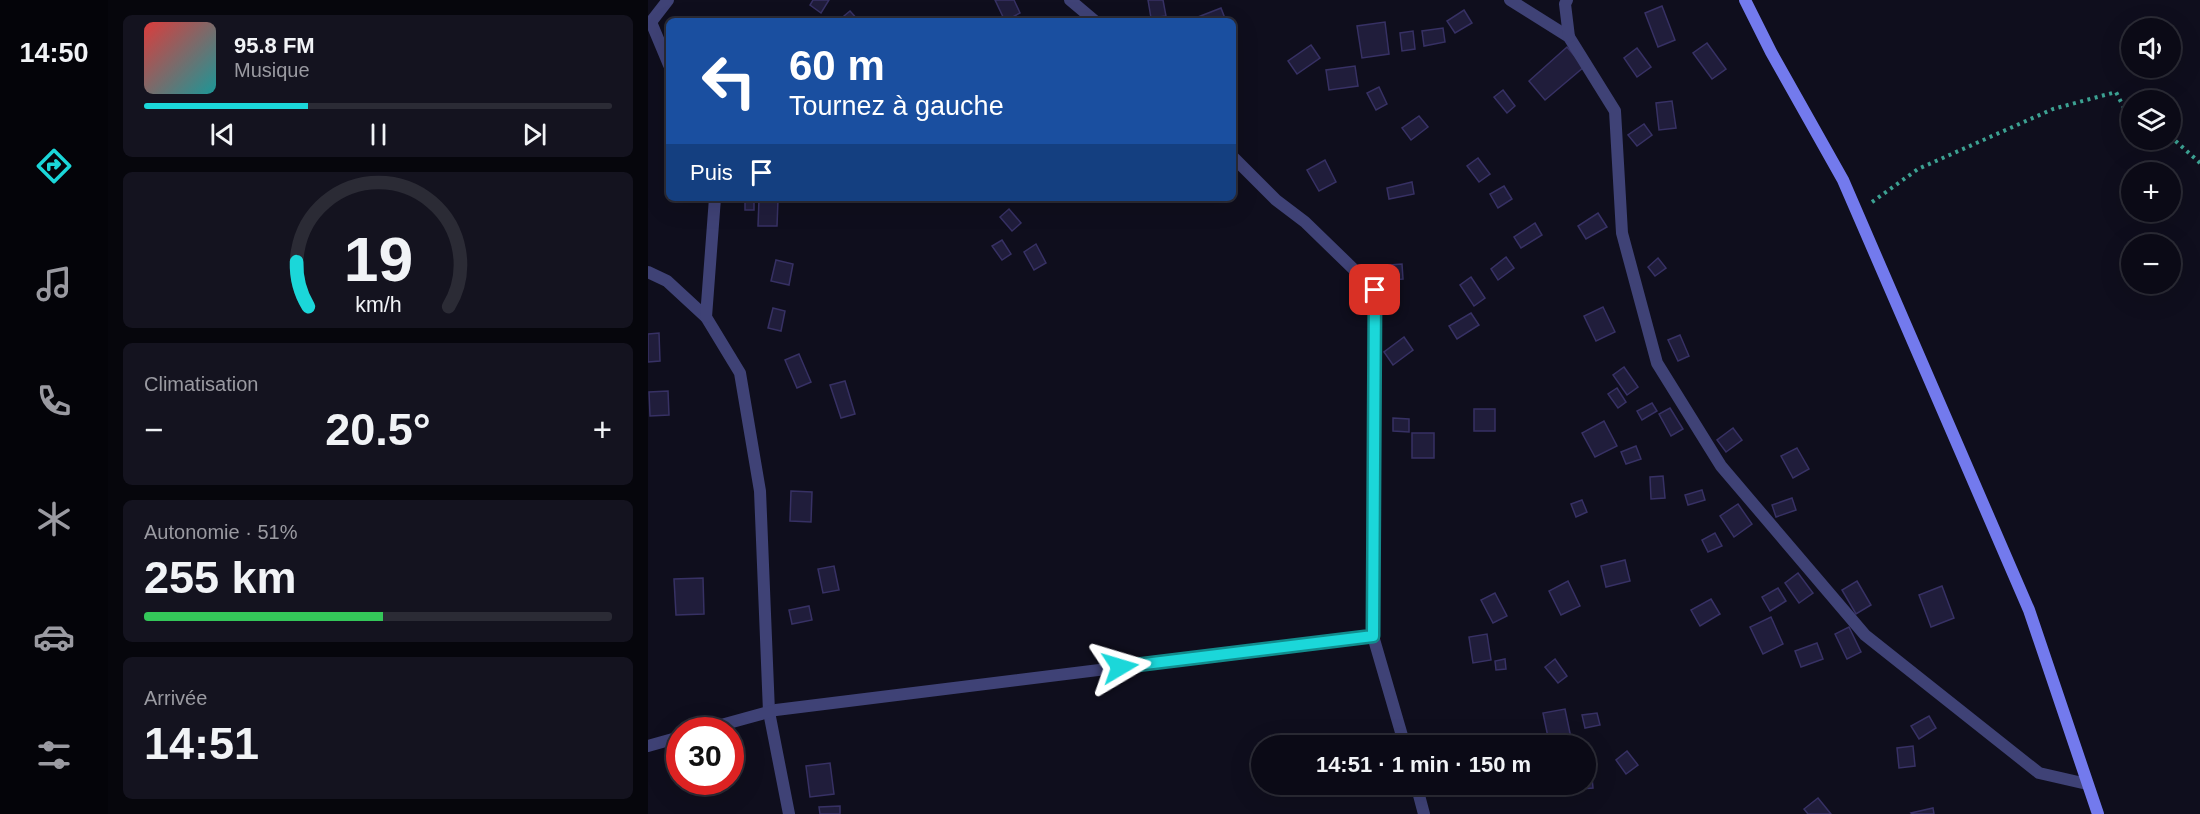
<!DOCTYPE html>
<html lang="fr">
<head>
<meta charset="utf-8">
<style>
  body { margin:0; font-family:Helvetica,sans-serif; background:#14131f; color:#f1f3f6; height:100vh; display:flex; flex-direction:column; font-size:22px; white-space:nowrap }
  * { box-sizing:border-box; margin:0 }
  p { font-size:20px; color:#9a9aa1 }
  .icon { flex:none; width:33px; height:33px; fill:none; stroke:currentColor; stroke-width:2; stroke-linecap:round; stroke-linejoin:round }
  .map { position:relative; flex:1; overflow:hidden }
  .drawer { display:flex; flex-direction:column; gap:15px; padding:15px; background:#06060c; width:540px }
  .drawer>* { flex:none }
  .top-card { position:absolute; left:18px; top:18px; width:570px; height:183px; border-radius:9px; box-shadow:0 6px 24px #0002,0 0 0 2px #2b2b35; background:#1a4fa0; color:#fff; overflow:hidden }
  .tools { position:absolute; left:1473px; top:18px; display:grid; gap:12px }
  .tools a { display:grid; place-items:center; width:60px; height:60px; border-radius:50%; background:#0b0a16; box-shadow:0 6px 24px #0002,0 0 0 2px #2b2b35; font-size:30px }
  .speed { position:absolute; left:18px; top:717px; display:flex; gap:12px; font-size:30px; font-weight:700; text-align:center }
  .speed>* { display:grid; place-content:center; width:78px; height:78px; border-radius:50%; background:#0b0a16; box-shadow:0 6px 24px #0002,0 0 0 2px #2b2b35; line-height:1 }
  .speed .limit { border:9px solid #d22; background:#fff; color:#111 }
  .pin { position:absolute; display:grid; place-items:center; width:51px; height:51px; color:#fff; margin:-26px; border-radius:12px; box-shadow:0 3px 9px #0006 }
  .me { position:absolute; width:66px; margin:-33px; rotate:83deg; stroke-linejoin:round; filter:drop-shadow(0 0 4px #0008) }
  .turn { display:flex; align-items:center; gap:21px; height:126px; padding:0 24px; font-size:27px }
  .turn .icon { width:78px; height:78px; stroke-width:2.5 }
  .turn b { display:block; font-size:42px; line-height:51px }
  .then { display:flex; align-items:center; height:57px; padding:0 24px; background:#0003; gap:12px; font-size:22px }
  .big { font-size:45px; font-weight:800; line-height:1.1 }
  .drawer .card { flex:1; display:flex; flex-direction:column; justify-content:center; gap:9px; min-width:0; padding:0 21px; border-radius:9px; background:#14131f }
  .drawer .dial { align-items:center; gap:0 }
  .dial svg { height:156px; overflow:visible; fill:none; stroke:#2b2b35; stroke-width:7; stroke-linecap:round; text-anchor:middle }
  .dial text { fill:#f1f3f6; stroke:none }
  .song { display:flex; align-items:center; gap:18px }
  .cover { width:72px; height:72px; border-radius:9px; background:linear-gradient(135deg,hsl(0 70% 55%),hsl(180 70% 35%)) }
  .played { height:6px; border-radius:3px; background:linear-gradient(90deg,#1bd7d9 35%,#2b2b35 35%) }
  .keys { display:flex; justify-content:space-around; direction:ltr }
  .heat { display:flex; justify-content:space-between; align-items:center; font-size:33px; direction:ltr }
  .charge { height:9px; border-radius:4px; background:linear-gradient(90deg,#34c759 51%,#2b2b35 0) }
  .trip { position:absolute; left:603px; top:735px; width:345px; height:60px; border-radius:30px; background:#0b0a16; box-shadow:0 6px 24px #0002,0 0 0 2px #2b2b35; font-weight:800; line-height:60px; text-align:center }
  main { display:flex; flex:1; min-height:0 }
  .menu { display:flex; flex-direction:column; width:108px; justify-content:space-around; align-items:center; background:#040409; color:#9a9aa1 }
  .menu .icon { width:42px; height:42px }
  .menu .selected { color:#1bd7d9 }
  .menu b { font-size:27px; color:#f1f3f6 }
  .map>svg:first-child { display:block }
</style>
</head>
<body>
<main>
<nav class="menu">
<b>14:50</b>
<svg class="icon selected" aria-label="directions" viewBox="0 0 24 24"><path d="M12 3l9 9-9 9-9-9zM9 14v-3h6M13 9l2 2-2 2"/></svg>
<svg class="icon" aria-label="music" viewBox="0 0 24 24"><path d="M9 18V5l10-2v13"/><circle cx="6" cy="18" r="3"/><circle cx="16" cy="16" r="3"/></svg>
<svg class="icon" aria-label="phone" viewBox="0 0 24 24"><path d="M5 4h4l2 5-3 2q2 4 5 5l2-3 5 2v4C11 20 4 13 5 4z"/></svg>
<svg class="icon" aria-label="climate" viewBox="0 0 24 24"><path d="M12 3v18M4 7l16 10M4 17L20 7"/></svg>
<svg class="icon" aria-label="car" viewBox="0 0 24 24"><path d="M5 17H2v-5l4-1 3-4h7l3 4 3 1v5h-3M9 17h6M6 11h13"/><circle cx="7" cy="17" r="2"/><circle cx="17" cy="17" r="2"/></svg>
<svg class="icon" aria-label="filters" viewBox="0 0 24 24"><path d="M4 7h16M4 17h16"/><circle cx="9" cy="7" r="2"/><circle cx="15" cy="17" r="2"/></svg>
</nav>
<section class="drawer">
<div class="card">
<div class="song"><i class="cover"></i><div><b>95.8 FM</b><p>Musique</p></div></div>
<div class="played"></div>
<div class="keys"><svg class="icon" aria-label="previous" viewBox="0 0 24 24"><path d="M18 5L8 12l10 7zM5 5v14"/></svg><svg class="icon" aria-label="pause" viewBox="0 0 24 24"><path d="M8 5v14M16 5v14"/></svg><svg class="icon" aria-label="next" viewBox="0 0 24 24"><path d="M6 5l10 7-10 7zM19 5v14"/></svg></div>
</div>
<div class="card dial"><svg viewBox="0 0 100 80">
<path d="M14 69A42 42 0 1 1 86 69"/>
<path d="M14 69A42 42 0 0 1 8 46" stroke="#1bd7d9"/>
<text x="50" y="56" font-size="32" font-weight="700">19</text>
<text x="50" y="72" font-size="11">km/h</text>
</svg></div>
<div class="card"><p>Climatisation</p>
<div class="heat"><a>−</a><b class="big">20.5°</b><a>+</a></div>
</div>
<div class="card"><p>Autonomie · 51%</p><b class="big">255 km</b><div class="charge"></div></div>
<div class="card"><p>Arrivée</p><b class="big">14:51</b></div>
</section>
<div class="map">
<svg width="1552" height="814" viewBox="0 0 1552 814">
  <rect width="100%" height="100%" fill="#0f0e1d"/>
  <!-- building -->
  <g fill="#201d3b" stroke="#373164" stroke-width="1.5">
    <polygon points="165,0 181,0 173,13 162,5"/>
    <polygon points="347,0 366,0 372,13 357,21"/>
    <polygon points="500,0 515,0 518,16 503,18"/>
    <polygon points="1014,6 1027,40 1010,47 997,13"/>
    <polygon points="573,8 578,21 552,21 550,17"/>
    <polygon points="816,10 824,23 807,33 799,21"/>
    <polygon points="202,11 211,21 190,21"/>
    <polygon points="737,22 741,54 714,58 709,26"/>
    <polygon points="795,28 797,42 776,46 774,31"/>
    <polygon points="765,31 767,49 754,51 752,33"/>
    <polygon points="1059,43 1078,69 1064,79 1045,53"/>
    <polygon points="663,45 672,58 649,74 640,61"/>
    <polygon points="919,47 936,67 897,100 881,81"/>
    <polygon points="989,48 1003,67 989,77 976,58"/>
    <polygon points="707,66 710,86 681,90 678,70"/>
    <polygon points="731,87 739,104 728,110 719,93"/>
    <polygon points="855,90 867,106 859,113 846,97"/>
    <polygon points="1024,101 1028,128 1011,130 1008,103"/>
    <polygon points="771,116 780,127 763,140 754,128"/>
    <polygon points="996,124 1004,135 989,146 980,135"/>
    <polygon points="830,158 842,174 831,182 819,166"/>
    <polygon points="677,160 688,182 671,191 659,170"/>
    <polygon points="764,182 766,194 741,199 739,188"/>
    <polygon points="856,186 864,199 850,208 842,194"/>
    <polygon points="111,199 130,200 129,226 110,226"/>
    <polygon points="106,200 106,210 97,210 97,201"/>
    <polygon points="361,209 373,223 364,231 352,217"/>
    <polygon points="950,213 959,227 938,239 930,226"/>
    <polygon points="887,223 894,235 873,248 866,237"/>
    <polygon points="354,240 363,254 354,260 344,246"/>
    <polygon points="388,244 398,263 386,270 376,252"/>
    <polygon points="858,257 866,268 850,280 843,269"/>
    <polygon points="1010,258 1018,268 1007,276 1000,267"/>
    <polygon points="128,260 145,264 141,285 123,281"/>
    <polygon points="754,264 755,279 744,280 742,265"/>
    <polygon points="823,277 837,298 826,306 812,285"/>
    <polygon points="955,307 967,332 948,341 936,316"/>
    <polygon points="125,308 137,311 133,331 120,328"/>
    <polygon points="823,313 831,325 809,339 801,326"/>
    <polygon points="11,333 12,361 0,362 0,334"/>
    <polygon points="1032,335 1041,356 1030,361 1020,340"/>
    <polygon points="756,337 765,350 745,365 736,352"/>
    <polygon points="151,354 163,382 149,388 137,360"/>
    <polygon points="976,367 990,387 979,395 965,375"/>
    <polygon points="197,381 207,414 193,418 182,385"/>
    <polygon points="969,388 978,402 970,408 960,394"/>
    <polygon points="20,391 21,415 2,416 1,392"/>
    <polygon points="1004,403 1009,411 994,420 989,411"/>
    <polygon points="1022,408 1035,429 1023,436 1011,414"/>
    <rect x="826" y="409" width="21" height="22"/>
    <polygon points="745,418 761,419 761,432 745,431"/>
    <polygon points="956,421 969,446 947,457 934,433"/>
    <polygon points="1085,428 1094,440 1078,452 1069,440"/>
    <rect x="764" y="433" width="22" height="25"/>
    <polygon points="988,446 993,459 978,464 973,452"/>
    <polygon points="1149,448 1161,469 1145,478 1133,456"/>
    <polygon points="1015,476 1017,498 1003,499 1002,477"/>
    <polygon points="1054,490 1057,500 1040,505 1037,495"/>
    <polygon points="143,491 164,492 163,522 142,521"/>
    <polygon points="1144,498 1148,510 1128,517 1124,505"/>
    <polygon points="934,500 939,512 928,517 923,504"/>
    <polygon points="1090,504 1104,524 1086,537 1072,516"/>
    <polygon points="1067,533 1074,546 1060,552 1054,540"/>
    <polygon points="977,560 982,581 958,587 953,566"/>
    <polygon points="186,566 191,590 175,593 170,569"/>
    <polygon points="1150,573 1165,593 1151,603 1137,583"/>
    <polygon points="55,578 56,614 28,615 26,579"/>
    <polygon points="920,581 932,606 913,615 901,591"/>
    <polygon points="1209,581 1223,605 1208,614 1194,590"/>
    <polygon points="1294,586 1306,618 1283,627 1271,595"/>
    <polygon points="1130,588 1138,601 1122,611 1114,597"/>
    <polygon points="847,593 859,616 845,623 833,600"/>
    <polygon points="1063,599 1072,614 1052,626 1043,610"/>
    <polygon points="161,606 164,620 144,624 141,610"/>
    <polygon points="1123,617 1135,644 1115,654 1102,627"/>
    <polygon points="1201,627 1213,652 1199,659 1187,634"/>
    <polygon points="839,634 843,660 825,663 821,637"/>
    <polygon points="1169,643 1175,659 1153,667 1147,651"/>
    <polygon points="857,659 858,669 848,670 847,661"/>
    <polygon points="907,659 919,676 910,683 897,667"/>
    <polygon points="917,709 923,738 901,742 895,713"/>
    <polygon points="949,713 952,725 937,728 934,715"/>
    <polygon points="1281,716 1288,728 1271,739 1263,726"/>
    <polygon points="1265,746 1267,766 1251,768 1249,748"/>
    <polygon points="979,751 990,765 978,774 968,760"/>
    <polygon points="182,763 186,794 162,797 158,766"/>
    <polygon points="943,767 945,788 933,789 932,784 938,784 938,768"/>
    <polygon points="1170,798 1183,814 1160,814 1156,809"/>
    <polygon points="192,806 192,814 172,814 171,807"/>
    <polygon points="1285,808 1286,814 1264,814 1263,813"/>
  </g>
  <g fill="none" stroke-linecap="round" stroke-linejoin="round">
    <!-- path -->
    <g stroke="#3ca192" stroke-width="4" stroke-dasharray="3 4.5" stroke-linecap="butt">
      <polyline points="1522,136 1552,163"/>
      <polyline points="1224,202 1270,169 1405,109 1468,92 1480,116 1484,118"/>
    </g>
    <!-- minor -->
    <g stroke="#3f4276" stroke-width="12">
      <polyline points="20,0 3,22 21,65"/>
      <polyline points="422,0 447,21"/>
      <polyline points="862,0 921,37 967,111 974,233 1009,363 1073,466 1217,635 1391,773 1439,784"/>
      <polyline points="919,0 917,4 921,37"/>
      <polyline points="585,157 628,200 657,222 727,290 725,636 757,746"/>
      <polyline points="0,272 19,281 58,317 92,373 112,491 121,712 141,814"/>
      <polyline points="58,317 67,198"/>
      <polyline points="55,730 128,710 725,636"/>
      <polyline points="0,746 32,737"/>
      <polyline points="768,784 776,814"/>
    </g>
    <!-- secondary -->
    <polyline stroke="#737aed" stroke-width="12" points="1097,0 1123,52 1195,180 1381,610 1450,814"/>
  </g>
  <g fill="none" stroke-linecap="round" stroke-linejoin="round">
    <!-- route casing -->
    <g stroke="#128c8d" stroke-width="15">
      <polyline id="route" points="472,667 725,636 727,290"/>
    </g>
    <!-- route -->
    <use href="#route" stroke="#1bd7d9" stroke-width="10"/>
  </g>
</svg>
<div class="tools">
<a><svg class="icon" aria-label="sound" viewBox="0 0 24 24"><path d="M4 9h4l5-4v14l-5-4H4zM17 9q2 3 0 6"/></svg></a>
<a><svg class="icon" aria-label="layers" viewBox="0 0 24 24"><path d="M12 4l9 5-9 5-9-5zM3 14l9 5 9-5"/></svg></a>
<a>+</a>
<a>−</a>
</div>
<div class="speed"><div class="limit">30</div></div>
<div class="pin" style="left:727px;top:290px;background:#d93025"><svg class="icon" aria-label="arrive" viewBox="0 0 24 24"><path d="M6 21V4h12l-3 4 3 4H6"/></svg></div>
<svg class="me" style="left:472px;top:667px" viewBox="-20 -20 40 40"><path d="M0-17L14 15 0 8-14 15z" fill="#1bd7d9" stroke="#fff" stroke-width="4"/></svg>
<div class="trip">14:51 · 1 min · 150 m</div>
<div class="top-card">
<div class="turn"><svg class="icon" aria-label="left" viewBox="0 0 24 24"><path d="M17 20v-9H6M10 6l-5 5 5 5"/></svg><div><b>60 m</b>Tournez à gauche</div></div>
<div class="then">Puis<svg class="icon" aria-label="arrive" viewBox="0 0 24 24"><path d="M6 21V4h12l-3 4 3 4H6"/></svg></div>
</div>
</div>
</main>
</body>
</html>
